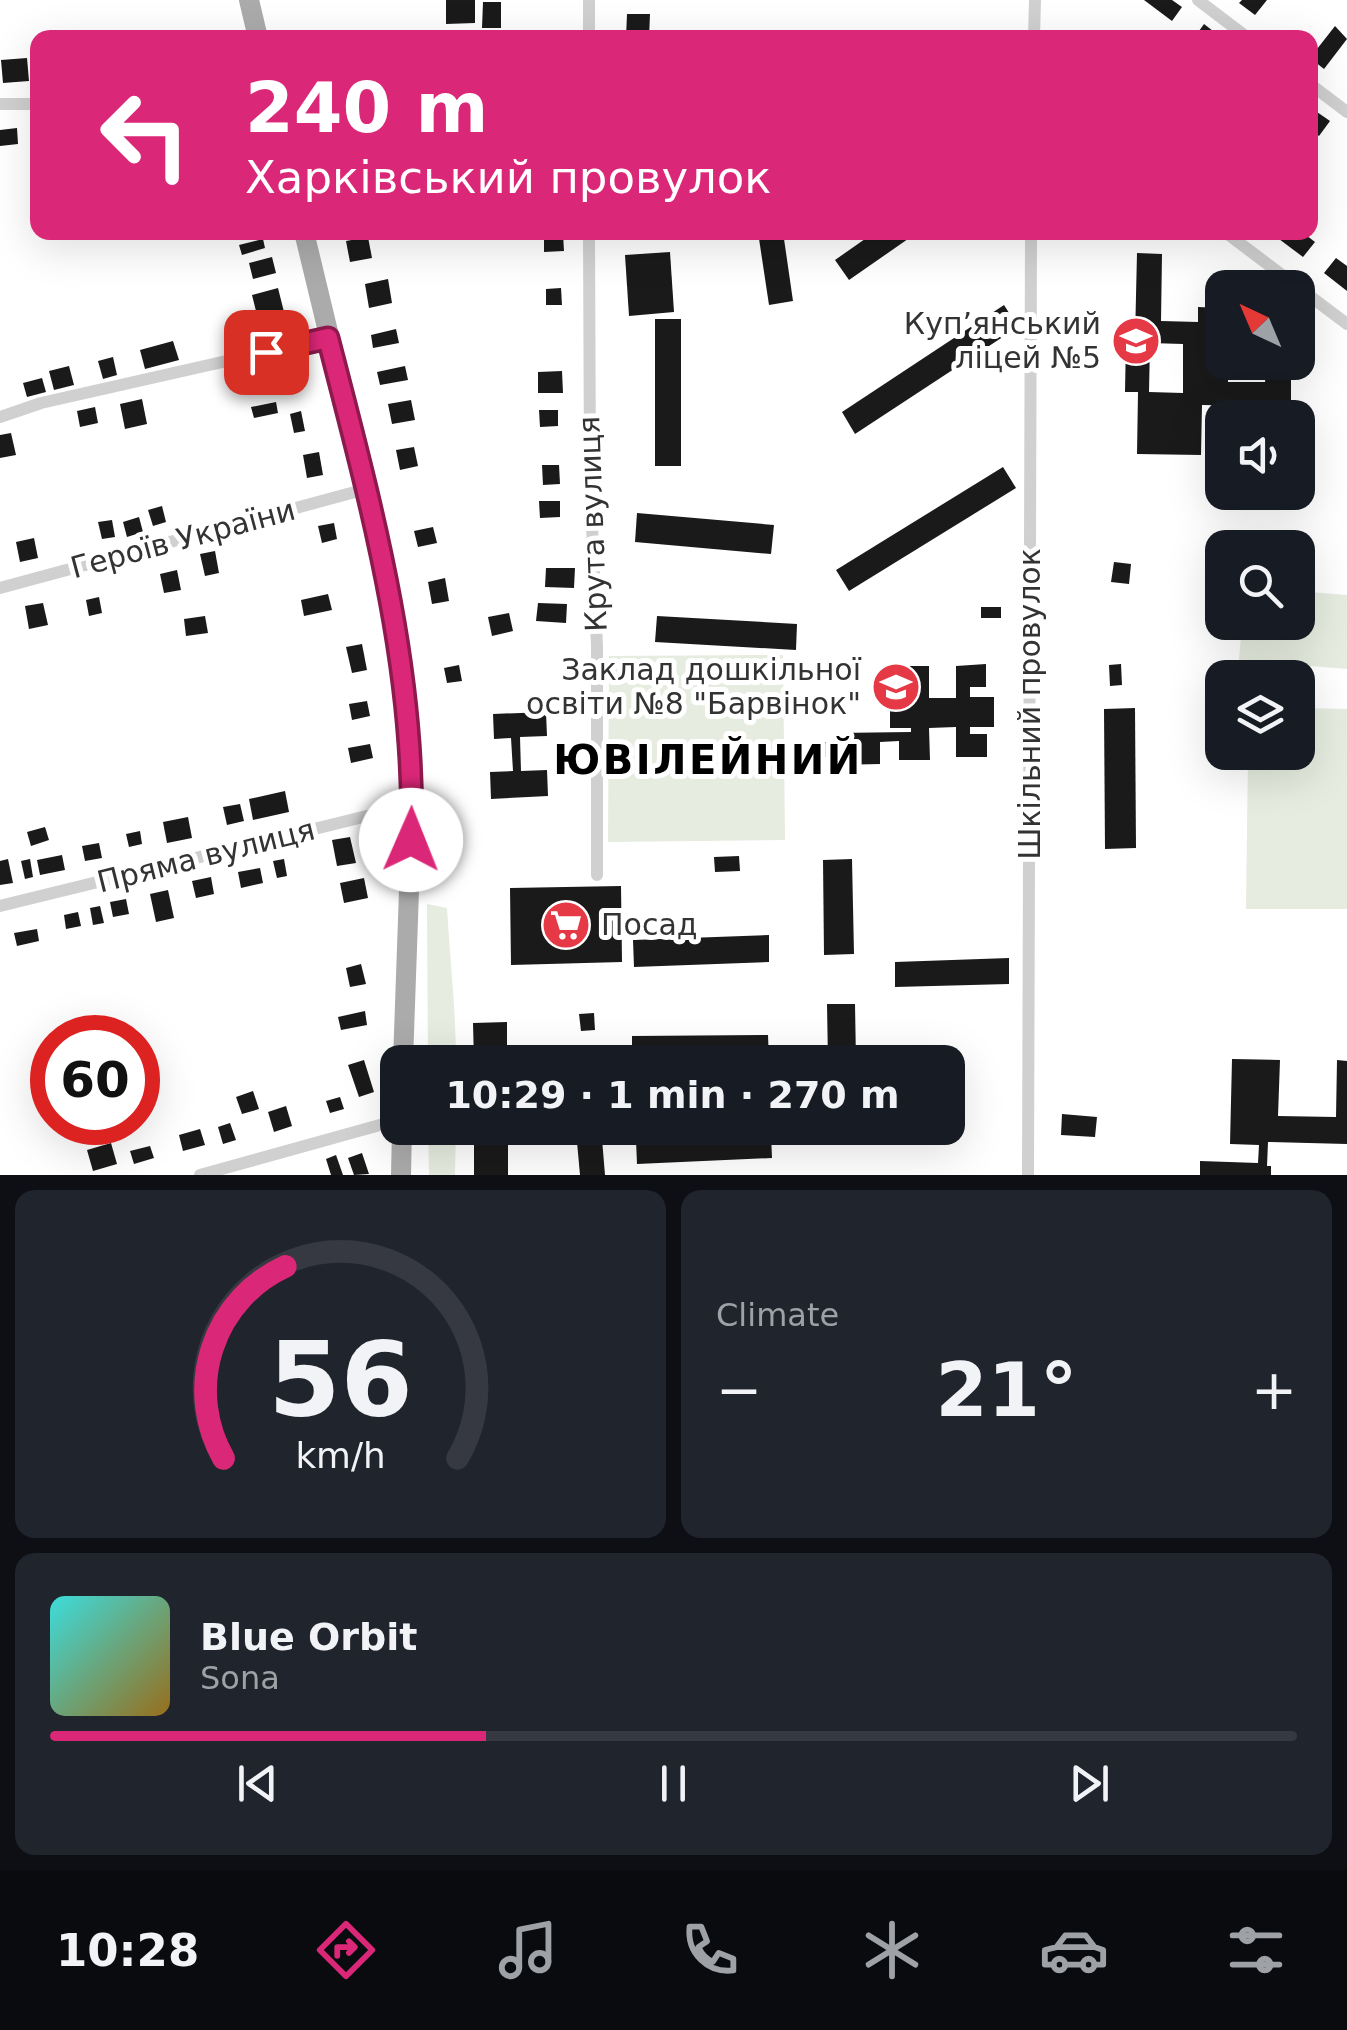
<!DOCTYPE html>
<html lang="en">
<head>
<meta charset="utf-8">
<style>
  body { margin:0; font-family:"DejaVu Sans",sans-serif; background:#20242c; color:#f1f3f6; height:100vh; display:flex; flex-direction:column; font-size:38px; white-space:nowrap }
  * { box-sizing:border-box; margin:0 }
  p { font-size:32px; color:#9ea1a6 }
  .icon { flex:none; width:55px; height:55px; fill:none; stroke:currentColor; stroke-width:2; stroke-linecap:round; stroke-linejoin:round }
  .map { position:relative; height:1175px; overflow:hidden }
  .panel { display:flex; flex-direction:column; gap:15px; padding:15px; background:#0d0f14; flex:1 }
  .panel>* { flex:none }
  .guide { position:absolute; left:30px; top:30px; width:1288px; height:210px; border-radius:20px; box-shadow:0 10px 40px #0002; background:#db2777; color:#fff; overflow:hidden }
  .needle { width:65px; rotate:316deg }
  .fabs { position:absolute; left:1205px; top:270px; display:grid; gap:20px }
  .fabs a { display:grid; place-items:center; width:110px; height:110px; border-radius:20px; background:#171b24; box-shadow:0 10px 40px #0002; font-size:50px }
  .speed { position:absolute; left:30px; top:1015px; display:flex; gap:20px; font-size:50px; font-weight:700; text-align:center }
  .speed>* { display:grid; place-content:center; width:130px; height:130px; border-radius:50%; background:#171b24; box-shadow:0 10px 40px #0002; line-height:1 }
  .speed .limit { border:15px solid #d22; background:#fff; color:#111 }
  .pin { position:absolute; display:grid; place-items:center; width:85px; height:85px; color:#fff; margin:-42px; border-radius:20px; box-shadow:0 5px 15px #0006 }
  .me { position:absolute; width:110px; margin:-55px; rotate:1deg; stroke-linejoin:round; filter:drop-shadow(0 0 8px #0008) }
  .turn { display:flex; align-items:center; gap:35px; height:210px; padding:0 50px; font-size:45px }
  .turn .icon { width:130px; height:130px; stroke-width:2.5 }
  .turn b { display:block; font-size:70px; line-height:85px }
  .big { font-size:75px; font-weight:800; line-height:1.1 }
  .panel .card { flex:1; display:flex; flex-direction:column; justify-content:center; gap:15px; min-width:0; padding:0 35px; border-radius:20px; background:#20242c }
  .panel .dial { align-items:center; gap:0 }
  .dial svg { height:260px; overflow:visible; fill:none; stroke:#363941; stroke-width:7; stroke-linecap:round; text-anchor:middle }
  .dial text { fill:#f1f3f6; stroke:none }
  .song { display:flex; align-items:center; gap:30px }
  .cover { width:120px; height:120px; border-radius:15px; background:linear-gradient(135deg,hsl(180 70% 55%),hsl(40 70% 35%)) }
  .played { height:10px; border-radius:5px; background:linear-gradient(90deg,#db2777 35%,#363941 35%) }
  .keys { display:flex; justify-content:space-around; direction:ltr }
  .heat { display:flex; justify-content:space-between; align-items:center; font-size:55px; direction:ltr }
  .panel .tiles { flex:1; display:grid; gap:15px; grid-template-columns:1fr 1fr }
  .card:last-child { grid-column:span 2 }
  .trip { position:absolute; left:380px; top:1045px; width:585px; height:100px; border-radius:20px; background:#171b24; box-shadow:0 10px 40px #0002; font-weight:800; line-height:100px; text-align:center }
  .dock { display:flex; height:160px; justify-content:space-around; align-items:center; background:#090b0e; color:#9ea1a6 }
  .dock .icon { width:70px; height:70px }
  .dock .active { color:#db2777 }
  .dock b { font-size:45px; color:#f1f3f6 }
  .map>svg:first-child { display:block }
</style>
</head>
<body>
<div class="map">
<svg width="1347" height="1175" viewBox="0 0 1347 1175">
  <rect width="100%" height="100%" fill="#fff"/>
  <!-- green -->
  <g fill="#e6ecdf">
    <polygon points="1298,591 1347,595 1347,669 1239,660 1242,623 1298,622"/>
    <polygon points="783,655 785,840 608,842 609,656"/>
    <polygon points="1298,708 1347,709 1347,909 1246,909 1248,753 1298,752"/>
    <path d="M427,904L447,908C450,960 456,1011 456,1062H428Z"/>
    <polygon points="428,1128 456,1128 455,1175 429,1175"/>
  </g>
  <!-- building -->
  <g fill="#1a1a1a" fill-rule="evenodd">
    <polygon points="446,0 475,0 475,23 446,24"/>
    <polygon points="1144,0 1172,0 1182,7 1172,21"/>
    <polygon points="1242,0 1267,0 1255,15 1239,3"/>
    <polygon points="483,2 501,2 501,28 482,28"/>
    <polygon points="627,14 650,14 649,38 626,38"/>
    <polygon points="1204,24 1222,38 1194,38"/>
    <polygon points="1335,26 1347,39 1324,69 1310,58"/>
    <polygon points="27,58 29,81 3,83 1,60"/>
    <polygon points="1317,112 1330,121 1319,136 1310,130 1310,122"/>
    <polygon points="17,128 18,144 0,146 0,130"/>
    <polygon points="758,232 783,232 793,301 769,305"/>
    <polygon points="875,232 918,232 849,280 835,260"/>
    <polygon points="1278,232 1302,232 1315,242 1303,257 1275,236"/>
    <polygon points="544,234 563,234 564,251 544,252"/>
    <polygon points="368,237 372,258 350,262 346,241"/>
    <polygon points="263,239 265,248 242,255 239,245"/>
    <polygon points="670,252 674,312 629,316 625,255"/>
    <path d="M1137,253L1162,254L1161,321L1198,322V307L1222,308V362H1228V382H1265L1266,372H1291V418H1267V406L1202,405L1201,455L1137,454L1138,392H1125L1126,339H1135ZM1150,343L1183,344V393L1149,392Z"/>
    <polygon points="272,257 276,273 253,279 249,263"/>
    <polygon points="1336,258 1347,266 1347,291 1324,273"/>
    <polygon points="388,279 392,303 369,308 365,284"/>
    <polygon points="278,288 284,312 258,319 252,295"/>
    <polygon points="561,288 562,305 546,305 546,289"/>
    <polygon points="1004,305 1018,327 855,434 842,412"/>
    <rect x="655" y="319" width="26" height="147"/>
    <polygon points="396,329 399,343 373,348 371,335"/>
    <polygon points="173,341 179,360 145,369 140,350"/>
    <polygon points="113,357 117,375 103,379 98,361"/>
    <polygon points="69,366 74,385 54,390 49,371"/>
    <polygon points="405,366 408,380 380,385 377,372"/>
    <polygon points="562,371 563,393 538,393 538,372"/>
    <polygon points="42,378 46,392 27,397 23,383"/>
    <polygon points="142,399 147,424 125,429 120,404"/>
    <polygon points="411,400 415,420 392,424 388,404"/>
    <polygon points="276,402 278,413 254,418 251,407"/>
    <polygon points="95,407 98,423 80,427 77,411"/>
    <polygon points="539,410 558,410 558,426 540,427"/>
    <polygon points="301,411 305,431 294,433 290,414"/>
    <polygon points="11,433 16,455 0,458 0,435"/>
    <polygon points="414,447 418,466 400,470 396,450"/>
    <polygon points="319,452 323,475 307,478 303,455"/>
    <polygon points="542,465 559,465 560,484 543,485"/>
    <polygon points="1003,467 1016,488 849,591 836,570"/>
    <polygon points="539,501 560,501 560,517 540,518"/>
    <polygon points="162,506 166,522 153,526 148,510"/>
    <polygon points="637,513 774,525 771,554 635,542"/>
    <polygon points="139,517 143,532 127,537 123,522"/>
    <polygon points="112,520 115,537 102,539 98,522"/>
    <polygon points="334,523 337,539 322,543 318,526"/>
    <polygon points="433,527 437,543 418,547 414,531"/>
    <polygon points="34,538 38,558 20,562 16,542"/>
    <polygon points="215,551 219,573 205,576 200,554"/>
    <polygon points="1114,562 1131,564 1129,584 1111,582"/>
    <polygon points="546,568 575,568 574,588 545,587"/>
    <polygon points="177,570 181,590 164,593 160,574"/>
    <polygon points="445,578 449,601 432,604 428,582"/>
    <polygon points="328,594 332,610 304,616 301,600"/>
    <polygon points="99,597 102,613 89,616 86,600"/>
    <polygon points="43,603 48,625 29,629 25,606"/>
    <polygon points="538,603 567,604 566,623 536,621"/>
    <rect x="981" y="607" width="20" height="11"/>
    <polygon points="509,613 513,631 492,636 488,617"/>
    <polygon points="205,616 208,633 186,636 184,619"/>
    <polygon points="657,616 797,624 796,650 655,642"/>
    <polygon points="362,644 367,670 352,673 346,647"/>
    <polygon points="986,664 986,687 970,687 970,697 994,697 994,727 970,727 970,734 987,734 987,757 956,757 956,727 929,728 930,760 899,760 899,741 880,742 880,764 836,765 836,757 825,757 825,742 836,742 836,733 911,732 911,728 890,728 890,698 911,698 910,687 898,687 897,666 929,666 929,698 956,698 956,666"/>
    <polygon points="1121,664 1122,685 1110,686 1109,665"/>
    <polygon points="459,665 462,681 447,683 444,668"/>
    <polygon points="367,701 370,716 352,720 349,704"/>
    <polygon points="1135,708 1136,848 1105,849 1104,709"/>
    <polygon points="546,712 547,736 520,737 521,771 547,770 548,796 491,799 490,772 513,771 511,738 494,739 493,714"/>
    <polygon points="370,744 373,758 351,763 348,748"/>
    <polygon points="285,791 289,812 253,820 249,799"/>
    <polygon points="240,804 244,821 227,825 223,807"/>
    <polygon points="188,817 192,838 167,843 163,822"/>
    <polygon points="45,827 49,840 31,846 27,832"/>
    <polygon points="140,831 142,844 129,847 126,834"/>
    <polygon points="350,837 356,863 337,866 332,840"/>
    <polygon points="99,843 102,858 85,861 82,846"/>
    <polygon points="62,855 65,870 40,875 37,860"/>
    <polygon points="739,856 740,871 715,872 714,857"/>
    <polygon points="8,859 13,883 0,885 0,861"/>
    <polygon points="30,859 33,877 25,879 21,861"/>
    <polygon points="284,859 287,876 277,878 273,861"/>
    <polygon points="852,859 854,954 824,955 823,860"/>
    <polygon points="260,868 263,883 241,888 238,872"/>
    <polygon points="211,877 214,894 196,898 192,881"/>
    <polygon points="364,878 368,898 344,903 340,883"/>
    <polygon points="621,886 622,962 511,965 510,888"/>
    <polygon points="168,890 174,918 156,922 150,894"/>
    <polygon points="126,899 129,914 113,917 110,902"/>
    <polygon points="100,906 104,923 93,925 90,908"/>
    <polygon points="78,912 81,926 66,929 64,915"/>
    <polygon points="37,929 39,941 17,946 14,933"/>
    <polygon points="769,935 769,962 634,967 633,940"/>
    <polygon points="1009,958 1009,984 895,987 895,962"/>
    <polygon points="361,964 366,984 350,987 346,968"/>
    <polygon points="827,1004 855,1004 856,1062 828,1062"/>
    <polygon points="365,1011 367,1025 341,1030 338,1017"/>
    <polygon points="594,1013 595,1030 581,1031 579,1014"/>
    <polygon points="507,1022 507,1062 474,1062 473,1023"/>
    <polygon points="768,1035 769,1062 632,1062 632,1036"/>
    <polygon points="1232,1059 1280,1060 1278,1116 1336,1117 1337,1060 1347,1061 1347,1144 1268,1142 1267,1166 1271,1166 1271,1175 1200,1175 1200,1161 1258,1163 1259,1145 1230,1144"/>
    <polygon points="364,1060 374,1092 359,1097 348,1065"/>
    <polygon points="253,1091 259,1109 242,1114 236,1097"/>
    <polygon points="340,1097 344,1109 330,1113 326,1101"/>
    <polygon points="286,1106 292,1126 274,1132 268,1112"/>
    <polygon points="1062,1114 1097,1117 1095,1137 1061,1135"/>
    <polygon points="230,1123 236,1140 223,1144 218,1127"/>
    <rect x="474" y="1128" width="34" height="47"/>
    <polygon points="200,1129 205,1145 183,1151 179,1135"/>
    <polygon points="771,1134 772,1158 637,1164 636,1140"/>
    <polygon points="602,1139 605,1175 580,1175 577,1142"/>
    <polygon points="111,1143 117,1164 93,1171 87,1150"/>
    <polygon points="150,1146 154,1158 134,1164 130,1151"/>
    <polygon points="362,1153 369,1174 354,1175 348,1158"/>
    <polygon points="336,1155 343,1175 331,1175 326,1159"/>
  </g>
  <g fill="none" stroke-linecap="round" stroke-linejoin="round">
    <!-- minor -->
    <g stroke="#d0d0d0" stroke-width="12">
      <polyline points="1198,0 1248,38"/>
      <polyline points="589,38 589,0"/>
      <polyline points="1034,38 1035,0"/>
      <polyline points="1310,84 1347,112"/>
      <polyline points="0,104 38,104"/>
      <polyline points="589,232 590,474 597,647 597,875"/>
      <polyline points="1225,232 1347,324"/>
      <polyline points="0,417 41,403 328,338"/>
      <polyline points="0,588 366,489"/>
      <polyline points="0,906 412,805"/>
      <polyline points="200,1175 398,1120"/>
      <polyline points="1028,1175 1031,232"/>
    </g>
    <!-- primary -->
    <g stroke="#ababab" stroke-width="20">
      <polyline points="249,0 258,38"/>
      <polyline points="304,232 366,489 400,658 412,805 403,1062"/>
      <polyline points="401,1175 402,1128"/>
    </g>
  </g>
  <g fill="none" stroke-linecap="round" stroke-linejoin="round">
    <!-- route casing -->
    <g stroke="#8e194d" stroke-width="25">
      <path id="route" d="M266,352L328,338C370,501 417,670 411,840"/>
    </g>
    <!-- route -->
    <use href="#route" stroke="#db2777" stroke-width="18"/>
  </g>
  <!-- icons -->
  <defs>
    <g id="school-disc" transform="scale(2.5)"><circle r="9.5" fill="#e63946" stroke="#fff"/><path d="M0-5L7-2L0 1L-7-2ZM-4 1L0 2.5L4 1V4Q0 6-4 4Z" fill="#fff"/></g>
    <g id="supermarket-disc" transform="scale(2.5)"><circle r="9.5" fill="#e63946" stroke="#fff"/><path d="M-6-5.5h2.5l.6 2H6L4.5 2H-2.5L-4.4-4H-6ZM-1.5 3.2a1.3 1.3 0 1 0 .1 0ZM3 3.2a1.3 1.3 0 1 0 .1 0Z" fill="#fff"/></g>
  </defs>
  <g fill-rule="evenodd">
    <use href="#school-disc" x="1136" y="341"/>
    <use href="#school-disc" x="896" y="687"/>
    <use href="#supermarket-disc" x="566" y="925"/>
  </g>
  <g text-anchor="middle" stroke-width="10" stroke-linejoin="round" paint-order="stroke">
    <!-- poi labels -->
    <g font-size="30" fill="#333" stroke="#fff" text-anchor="end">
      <text x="1101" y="334">Куп’янський<tspan x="1101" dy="34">ліцей №5</tspan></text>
      <text x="861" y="680">Заклад дошкільної<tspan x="861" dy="34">освіти №8 "Барвінок"</tspan></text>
      <text x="601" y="935" text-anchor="start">Посад</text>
    </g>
    <!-- street labels -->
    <g font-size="30" fill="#333" stroke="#fff">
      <text transform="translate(593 524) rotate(-92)" y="10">Крута вулиця</text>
      <text transform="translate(183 539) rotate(-15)" y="10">Героїв України</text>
      <text transform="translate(1030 704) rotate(-90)" y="10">Шкільний провулок</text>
      <text transform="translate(206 856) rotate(-14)" y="10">Пряма вулиця</text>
    </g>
    <!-- district labels -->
    <g font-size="40" font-weight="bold" letter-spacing="2.5" fill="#000" stroke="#fff">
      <text x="708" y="774">ЮВІЛЕЙНИЙ</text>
    </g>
  </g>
</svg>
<div class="fabs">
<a><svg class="needle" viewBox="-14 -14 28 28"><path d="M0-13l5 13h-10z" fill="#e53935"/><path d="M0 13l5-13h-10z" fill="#9ea1a6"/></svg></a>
<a><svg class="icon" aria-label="sound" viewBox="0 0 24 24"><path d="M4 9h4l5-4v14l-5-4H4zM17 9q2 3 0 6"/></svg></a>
<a><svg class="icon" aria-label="search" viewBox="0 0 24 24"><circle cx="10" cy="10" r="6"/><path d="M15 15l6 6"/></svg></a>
<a><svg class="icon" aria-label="layers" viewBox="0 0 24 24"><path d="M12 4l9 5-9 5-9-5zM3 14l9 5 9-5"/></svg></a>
</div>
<div class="speed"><div class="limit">60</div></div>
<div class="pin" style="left:266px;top:352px;background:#d93025"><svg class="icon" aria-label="arrive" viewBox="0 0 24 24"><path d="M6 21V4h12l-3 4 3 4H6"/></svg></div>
<svg class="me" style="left:411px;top:840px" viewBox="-20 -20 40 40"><circle r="19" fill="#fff"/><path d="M0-13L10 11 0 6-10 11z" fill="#db2777"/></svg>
<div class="trip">10:29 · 1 min · 270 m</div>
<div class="guide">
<div class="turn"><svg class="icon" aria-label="left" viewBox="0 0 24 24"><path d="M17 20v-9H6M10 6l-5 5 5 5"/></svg><div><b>240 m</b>Харківський провулок</div></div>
</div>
</div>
<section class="panel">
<div class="tiles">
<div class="card dial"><svg viewBox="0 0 100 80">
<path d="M14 69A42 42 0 1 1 86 69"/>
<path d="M14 69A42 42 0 0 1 33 10" stroke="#db2777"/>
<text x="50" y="56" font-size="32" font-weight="700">56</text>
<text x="50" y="72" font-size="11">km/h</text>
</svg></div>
<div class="card"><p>Climate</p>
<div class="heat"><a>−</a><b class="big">21°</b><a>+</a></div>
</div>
<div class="card">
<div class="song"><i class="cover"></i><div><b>Blue Orbit</b><p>Sona</p></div></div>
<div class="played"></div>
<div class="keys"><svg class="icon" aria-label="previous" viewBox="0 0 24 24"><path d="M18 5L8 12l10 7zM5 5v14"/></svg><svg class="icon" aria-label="pause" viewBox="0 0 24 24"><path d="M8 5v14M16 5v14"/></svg><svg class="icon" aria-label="next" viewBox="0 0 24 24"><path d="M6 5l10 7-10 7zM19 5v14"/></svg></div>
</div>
</div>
</section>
<nav class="dock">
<b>10:28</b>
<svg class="icon active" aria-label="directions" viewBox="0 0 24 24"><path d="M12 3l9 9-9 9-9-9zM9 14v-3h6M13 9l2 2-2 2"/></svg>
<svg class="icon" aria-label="music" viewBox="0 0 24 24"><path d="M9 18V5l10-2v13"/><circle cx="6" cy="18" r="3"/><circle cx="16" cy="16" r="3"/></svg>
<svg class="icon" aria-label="phone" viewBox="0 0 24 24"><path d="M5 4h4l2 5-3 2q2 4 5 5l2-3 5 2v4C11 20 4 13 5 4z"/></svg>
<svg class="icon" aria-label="climate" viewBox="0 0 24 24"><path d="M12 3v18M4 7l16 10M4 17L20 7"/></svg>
<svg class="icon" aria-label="car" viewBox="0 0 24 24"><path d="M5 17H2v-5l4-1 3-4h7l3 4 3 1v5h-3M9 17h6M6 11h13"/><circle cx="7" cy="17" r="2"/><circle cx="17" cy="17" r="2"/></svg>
<svg class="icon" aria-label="filters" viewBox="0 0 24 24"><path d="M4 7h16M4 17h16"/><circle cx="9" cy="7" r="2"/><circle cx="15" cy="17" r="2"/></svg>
</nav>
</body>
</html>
